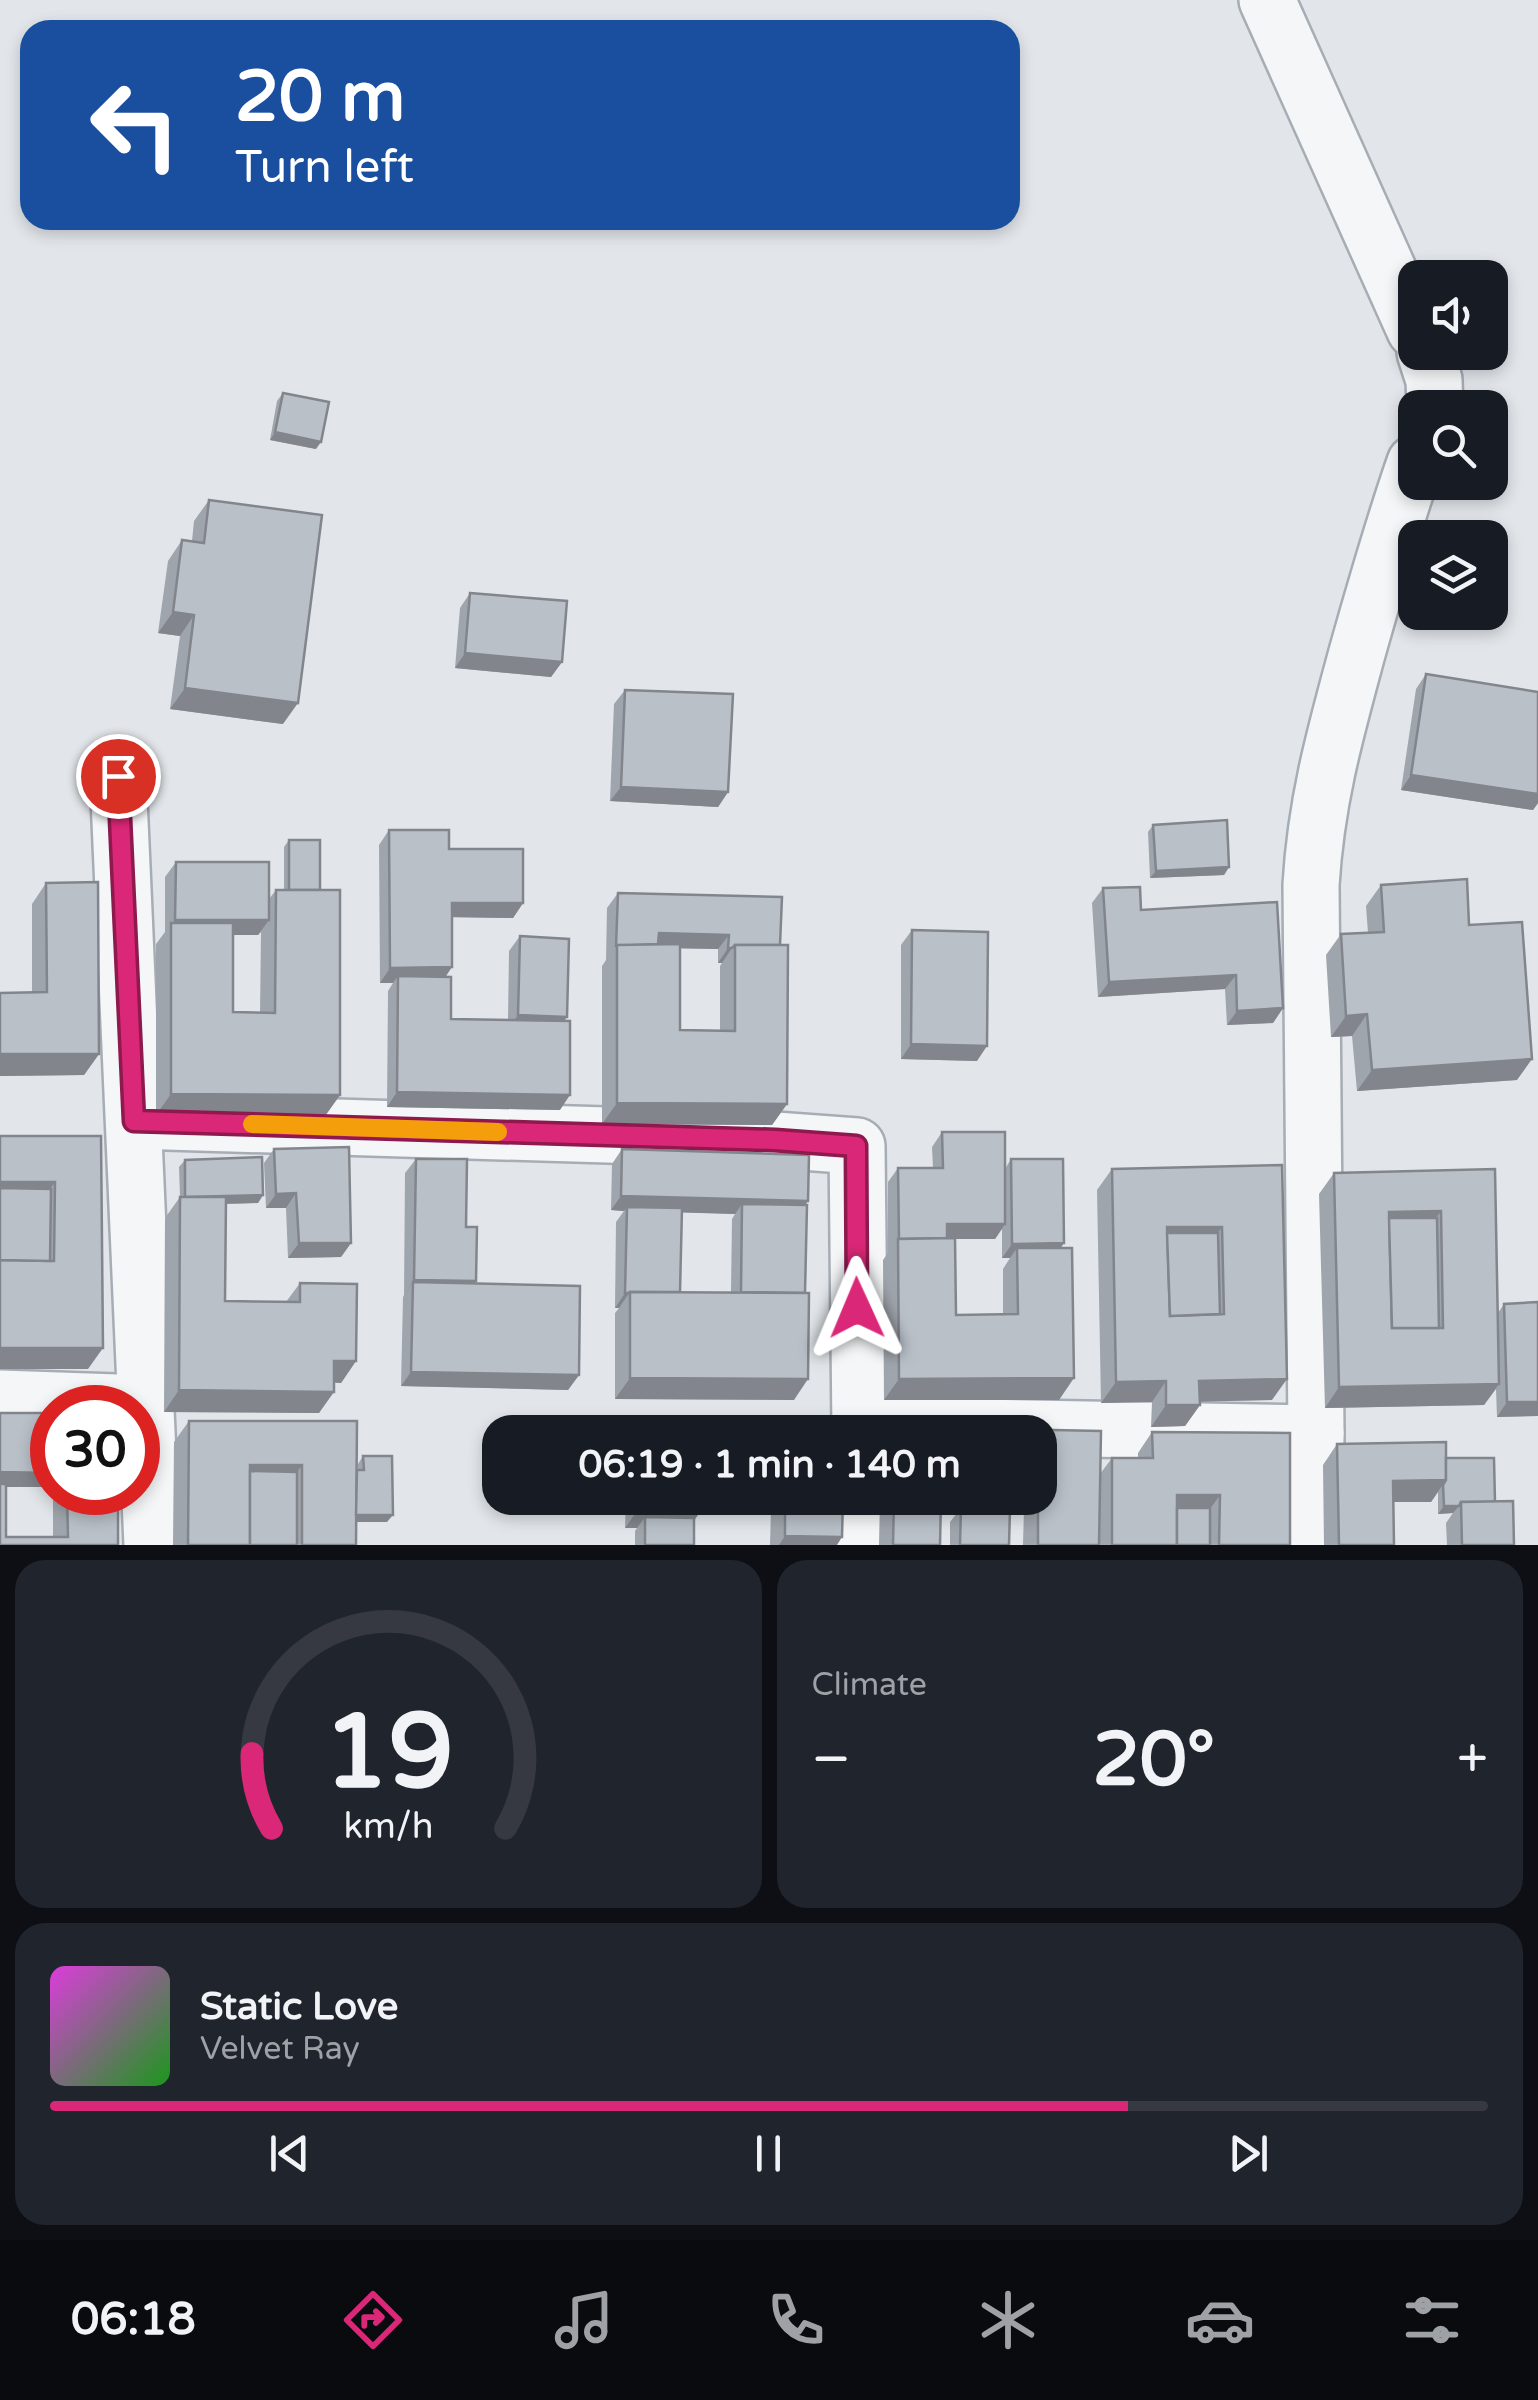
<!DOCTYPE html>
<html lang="en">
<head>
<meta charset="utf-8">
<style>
  body { margin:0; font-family:"Varela Round",sans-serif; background:#20242c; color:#f1f3f6; height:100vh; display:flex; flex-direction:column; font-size:38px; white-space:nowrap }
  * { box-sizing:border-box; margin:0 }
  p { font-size:32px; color:#9ea1a6 }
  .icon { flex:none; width:55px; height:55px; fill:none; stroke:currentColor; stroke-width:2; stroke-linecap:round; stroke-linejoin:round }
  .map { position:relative; height:1545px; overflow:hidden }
  .drawer { display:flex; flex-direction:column; gap:15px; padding:15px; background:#0d0f14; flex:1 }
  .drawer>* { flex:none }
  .top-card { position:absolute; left:20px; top:20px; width:1000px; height:210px; border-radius:30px; box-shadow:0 5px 15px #0003; background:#1a4fa0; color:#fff; overflow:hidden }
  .fabs { position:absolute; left:1398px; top:260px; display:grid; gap:20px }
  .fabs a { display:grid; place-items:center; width:110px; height:110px; border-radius:20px; background:#171b24; box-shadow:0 5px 15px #0003; font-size:50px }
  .speed { position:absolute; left:30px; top:1385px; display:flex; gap:20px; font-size:50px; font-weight:700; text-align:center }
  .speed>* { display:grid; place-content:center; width:130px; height:130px; border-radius:50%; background:#171b24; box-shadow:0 5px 15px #0003; line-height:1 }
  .speed .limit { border:15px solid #d22; background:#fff; color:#111 }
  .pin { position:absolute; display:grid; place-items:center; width:85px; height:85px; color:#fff; margin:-42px; border:5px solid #fff; border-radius:50%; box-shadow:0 2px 10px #0007 }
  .me { position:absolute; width:110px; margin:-55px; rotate:359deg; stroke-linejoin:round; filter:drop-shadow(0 0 8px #0008) }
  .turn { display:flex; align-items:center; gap:35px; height:210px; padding:0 50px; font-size:45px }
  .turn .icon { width:130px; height:130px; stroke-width:2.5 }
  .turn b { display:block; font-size:70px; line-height:85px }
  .big { font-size:75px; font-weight:800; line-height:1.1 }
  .drawer .tile { flex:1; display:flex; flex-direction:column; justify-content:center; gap:15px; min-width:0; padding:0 35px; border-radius:30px; background:#20242c }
  .drawer .dial { align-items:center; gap:0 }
  .dial svg { height:260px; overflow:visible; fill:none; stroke:#363941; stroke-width:7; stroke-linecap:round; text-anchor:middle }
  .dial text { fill:#f1f3f6; stroke:none }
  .song { display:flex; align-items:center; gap:30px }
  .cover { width:120px; height:120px; border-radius:15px; background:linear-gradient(135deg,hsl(300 70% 55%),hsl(120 70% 35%)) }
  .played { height:10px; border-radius:5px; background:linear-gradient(90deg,#db2777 75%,#363941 75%) }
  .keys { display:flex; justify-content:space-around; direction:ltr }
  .heat { display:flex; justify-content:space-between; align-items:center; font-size:55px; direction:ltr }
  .drawer .tiles { flex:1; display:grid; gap:15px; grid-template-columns:1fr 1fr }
  .tile:last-child { grid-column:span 2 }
  .trip { position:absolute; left:482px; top:1415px; width:575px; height:100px; border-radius:30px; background:#171b24; box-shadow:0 5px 15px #0003; font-weight:800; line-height:100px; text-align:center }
  .dock { display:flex; height:160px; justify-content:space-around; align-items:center; background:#090b0e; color:#9ea1a6 }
  .dock .icon { width:70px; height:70px }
  .dock .current { color:#db2777 }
  .dock b { font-size:45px; color:#f1f3f6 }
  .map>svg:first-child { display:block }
</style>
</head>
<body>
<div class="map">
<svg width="1538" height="1545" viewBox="0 0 1538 1545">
  <rect width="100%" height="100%" fill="#e2e6ea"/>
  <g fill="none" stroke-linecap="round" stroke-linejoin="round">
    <!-- minor casing -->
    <g stroke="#a7adb5" stroke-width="60">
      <g id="minor">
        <polyline points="1267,0 1415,330"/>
        <polyline points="1425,352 1434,380 1435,408"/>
        <polyline points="118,776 152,1545"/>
        <polyline points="134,1121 775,1140 857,1146 860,1432"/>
        <polyline points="0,1398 146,1403"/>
        <polyline points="860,1425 1316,1433"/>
        <polyline points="860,1498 860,1545"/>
        <path d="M1315,1545L1316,1433L1311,885C1316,801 1335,734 1357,653C1375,589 1393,526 1415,463"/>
      </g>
    </g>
    <!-- minor -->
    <use href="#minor" stroke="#f4f6f8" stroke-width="55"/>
  </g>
  <!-- wall -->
  <g fill="#9fa5ac" fill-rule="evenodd">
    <polygon points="283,393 316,449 270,440 277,401"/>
    <polygon points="209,500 283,724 170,709 180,636 158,633 168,561 182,540 192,541 194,521"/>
    <polygon points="470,593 562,662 551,677 455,668 460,608"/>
    <polygon points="1426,674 1538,692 1538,803 1533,810 1401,790 1416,689"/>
    <polygon points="625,690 728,792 718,807 610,801 614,704"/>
    <polygon points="1153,825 1229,867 1224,875 1150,878 1148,832"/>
    <polygon points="389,830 449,849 523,903 513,918 452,917 446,977 451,1019 508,1020 509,951 520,936 567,1017 564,1021 560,1110 387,1107 388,991 393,983 380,983 379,845"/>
    <path d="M289,840L320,890L340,1095L325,1116L156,1115V944L165,932V877L176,862L269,899L276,890H284V847ZM261,932L260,1013L233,1012V935H258Z"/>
    <polygon points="46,883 99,1054 84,1075 0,1076 0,993 32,993 32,904"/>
    <polygon points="1381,885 1469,925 1517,1080 1357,1091 1352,1036 1331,1037 1326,955 1341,934 1368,933 1366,906"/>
    <polygon points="1103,888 1141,910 1283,1008 1273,1023 1227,1025 1225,989 1098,997 1092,903"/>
    <path d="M618,893L780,945L787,1104L772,1125L602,1124V966L606,960L607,908ZM680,948L718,949V963H722L720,966V1030H680Z"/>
    <polygon points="912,930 977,1061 901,1059 901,945"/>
    <path d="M942,1132L1005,1169L1011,1159L1061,1248L1059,1400H884L883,1260L888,1253V1182L898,1168H933L932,1147ZM1002,1229V1258H1010L1003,1269V1314L956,1315L955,1239H995Z"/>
    <polygon points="0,1136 101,1136 88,1369 0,1369"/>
    <polygon points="274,1149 351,1243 341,1257 288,1258 286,1208 266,1208 264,1163"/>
    <path d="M622,1149L805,1205L794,1400L615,1399V1313L619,1308H615L616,1222L624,1211L611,1210L612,1164ZM682,1212L735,1214L732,1219L731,1292H680Z"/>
    <polygon points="416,1159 466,1227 473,1284 579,1375 568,1390 401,1386 403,1297 404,1295 405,1173"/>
    <polygon points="185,1160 263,1195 258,1203 226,1204 225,1301 286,1302 300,1283 356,1361 341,1383 334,1382 319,1413 164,1412 165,1218 180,1197 179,1167"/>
    <polygon points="1282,1165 1272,1400 1199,1401 1200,1405 1185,1426 1151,1427 1152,1402 1101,1403 1097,1190 1112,1169"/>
    <polygon points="1495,1169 1498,1313 1504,1304 1538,1302 1538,1416 1497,1417 1496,1389 1484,1405 1325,1408 1319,1194 1334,1173"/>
    <polygon points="0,1413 52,1413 52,1487 6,1487 6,1537 53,1537 53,1496 55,1492 118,1492 118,1545 0,1545"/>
    <polygon points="189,1421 357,1470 358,1470 358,1464 363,1456 387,1522 356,1522 356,1545 173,1545 174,1442"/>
    <polygon points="895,1427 1101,1431 1100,1474 1112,1458 1138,1458 1138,1453 1152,1432 1290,1433 1290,1545 1023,1545 1024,1507 941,1505 940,1545 879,1545 880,1498 1040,1498 1040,1432 892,1432"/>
    <polygon points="1337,1444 1446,1458 1495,1502 1514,1545 1447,1545 1446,1523 1453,1513 1438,1514 1438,1492 1431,1502 1394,1502 1394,1545 1324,1545 1323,1465"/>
    <polygon points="626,1498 843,1498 837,1545 770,1545 771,1509 703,1507 694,1520 694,1545 635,1545 635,1531 637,1528 625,1528"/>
    <polygon points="961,1508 1009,1545 950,1545 950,1522"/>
  </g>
  <!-- shaded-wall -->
  <g fill="#82868c">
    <polygon points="275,432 321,442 316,449 270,440"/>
    <polygon points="173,612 194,615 180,636 158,633"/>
    <polygon points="465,653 562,662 551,677 455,668"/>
    <polygon points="185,688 298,703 283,724 170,709"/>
    <polygon points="1411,775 1538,794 1538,803 1533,810 1401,790"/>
    <polygon points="621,787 728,792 718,807 610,801"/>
    <polygon points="1229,867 1224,875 1150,878 1156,871"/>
    <polygon points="452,903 523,903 513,918 441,917"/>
    <polygon points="175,920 269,920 258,935 171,935 171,926"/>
    <polygon points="659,933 729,935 718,949 657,948"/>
    <polygon points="728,948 732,948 722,963 718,963"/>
    <polygon points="452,967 442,982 398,976 393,983 380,983 390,968"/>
    <polygon points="1236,975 1225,989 1098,997 1109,982"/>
    <polygon points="1283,1008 1273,1023 1227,1025 1237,1011"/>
    <polygon points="1367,1014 1352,1036 1331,1037 1346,1016"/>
    <polygon points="518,1015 567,1017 557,1031 507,1030"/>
    <polygon points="911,1044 987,1046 977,1061 901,1059"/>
    <polygon points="0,1054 99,1054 84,1075 0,1076"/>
    <polygon points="1532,1059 1517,1080 1357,1091 1372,1070"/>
    <polygon points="397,1092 570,1095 560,1110 387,1107"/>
    <polygon points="171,1094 340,1095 325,1116 156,1115"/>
    <polygon points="617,1103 787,1104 772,1125 602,1124"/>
    <polygon points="0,1182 55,1182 40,1203 0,1203"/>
    <polygon points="296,1193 286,1208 266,1208 276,1194"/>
    <polygon points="263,1195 258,1203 180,1205 186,1197"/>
    <polygon points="621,1196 808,1201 798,1216 742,1204 735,1214 627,1211 627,1207 624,1211 611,1210"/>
    <polygon points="1441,1211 1426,1232 1385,1233 1389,1212"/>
    <polygon points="947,1224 1005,1224 995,1239 946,1239"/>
    <polygon points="1167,1227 1222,1227 1207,1248 1163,1248"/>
    <polygon points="299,1243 351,1243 341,1257 288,1258"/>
    <polygon points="1064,1243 1054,1258 1017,1248 1010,1258 1002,1258 1012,1244"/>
    <polygon points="414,1280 476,1281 465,1295 413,1282 404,1295"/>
    <polygon points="625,1293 629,1293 619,1308 615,1308"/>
    <polygon points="0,1348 103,1348 88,1369 0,1369"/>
    <polygon points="334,1361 356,1361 341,1383 319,1382"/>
    <polygon points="411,1372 579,1375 568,1390 401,1386"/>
    <polygon points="630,1378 808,1379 794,1400 615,1399"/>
    <polygon points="1074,1378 1059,1400 884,1400 899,1379"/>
    <polygon points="1287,1379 1272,1400 1184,1402 1199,1381"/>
    <polygon points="1166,1381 1152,1402 1101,1403 1116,1382"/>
    <polygon points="1499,1384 1484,1405 1325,1408 1339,1387"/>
    <polygon points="179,1390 334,1392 319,1413 164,1412"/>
    <polygon points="1507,1402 1538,1402 1538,1416 1497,1417"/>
    <polygon points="1166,1405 1200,1405 1185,1426 1151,1427"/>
    <polygon points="250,1465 302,1465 287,1487 246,1486"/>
    <polygon points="0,1472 52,1473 52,1487 0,1487"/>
    <polygon points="1446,1480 1431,1502 1379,1502 1393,1481"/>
    <polygon points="1177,1495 1220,1495 1205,1516 1167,1516"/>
    <polygon points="694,1498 778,1498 771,1509 688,1507"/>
    <polygon points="931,1498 1030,1498 1024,1507 926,1505"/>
    <polygon points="1444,1506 1459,1506 1453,1513 1438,1514"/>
    <polygon points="640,1507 703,1508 688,1529 645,1517 637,1528 625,1528"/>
    <polygon points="354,1515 393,1515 387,1522 349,1522"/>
    <polygon points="785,1536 842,1537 837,1545 779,1545"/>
  </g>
  <!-- building -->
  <g fill="#b9c0c8" stroke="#82868c" stroke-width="2.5" fill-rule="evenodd">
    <polygon points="283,393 329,402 321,442 275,432"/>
    <polygon points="209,500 322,515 298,703 185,688 194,615 173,612 182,540 204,543"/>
    <polygon points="470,593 567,601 562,662 465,653"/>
    <polygon points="1426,674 1538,692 1538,794 1411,775"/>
    <polygon points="625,690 733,694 728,792 621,787"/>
    <polygon points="1227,820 1229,867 1156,871 1153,825"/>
    <polygon points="389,830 449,830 449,849 523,849 523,903 452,903 452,967 390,968"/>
    <rect x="289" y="840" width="31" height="50"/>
    <polygon points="176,862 269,862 269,920 175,920"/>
    <polygon points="1467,879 1469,925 1522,922 1532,1059 1372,1070 1367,1014 1346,1016 1341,934 1384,932 1381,885"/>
    <polygon points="98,882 99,1054 0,1054 0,993 47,992 46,883"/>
    <polygon points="1140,887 1141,910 1277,902 1283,1008 1237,1011 1236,975 1109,982 1103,888"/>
    <polygon points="276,890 340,890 340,1095 171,1094 171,923 233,923 233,1012 275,1013"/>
    <polygon points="618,893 782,897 780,945 735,945 732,948 728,948 729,935 659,933 658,944 616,946"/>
    <polygon points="912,930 988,932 987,1046 911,1044"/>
    <polygon points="520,936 569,939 567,1017 518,1015"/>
    <polygon points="680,944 680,1030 735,1031 735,945 788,945 787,1104 617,1103 617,945"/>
    <polygon points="398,976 451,977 451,1019 570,1021 570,1095 397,1092"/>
    <polygon points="942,1132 1005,1132 1005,1224 947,1224 947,1238 899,1239 898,1168 943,1168"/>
    <polygon points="0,1136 101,1136 103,1348 0,1348 0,1260 54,1261 55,1182 0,1182"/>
    <polygon points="349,1147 351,1243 299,1243 296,1193 276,1194 274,1149"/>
    <polygon points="622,1149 809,1155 808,1201 621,1196"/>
    <polygon points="262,1157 263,1195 185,1197 185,1160"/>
    <polygon points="416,1159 467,1159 466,1227 477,1227 476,1281 414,1280"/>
    <polygon points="1011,1159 1063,1159 1064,1243 1012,1244"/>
    <path d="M1282,1165L1287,1379L1199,1381L1200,1405H1166V1381L1116,1382L1112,1169ZM1167,1227H1222L1224,1314L1170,1316Z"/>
    <path d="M1495,1169L1499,1384L1339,1387L1334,1173ZM1441,1211L1443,1328H1392L1389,1212Z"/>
    <polygon points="0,1188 51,1189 50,1261 0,1260"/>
    <polygon points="180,1197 226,1197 225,1301 300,1302 300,1283 357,1284 356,1361 334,1361 334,1392 179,1390"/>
    <polygon points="742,1204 807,1205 805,1293 741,1292"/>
    <polygon points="627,1207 682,1208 680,1292 630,1292 630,1293 625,1293"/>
    <polygon points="1389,1218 1437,1218 1439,1328 1392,1328"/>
    <polygon points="1167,1233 1218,1233 1220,1314 1170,1316"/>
    <polygon points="955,1238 956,1315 1018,1314 1017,1248 1072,1248 1074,1378 899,1379 898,1239"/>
    <polygon points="413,1282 580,1286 579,1375 411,1372"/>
    <polygon points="630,1292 809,1293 808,1379 630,1378"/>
    <polygon points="1538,1302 1538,1402 1507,1402 1504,1304"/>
    <polygon points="0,1413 52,1413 52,1473 0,1472"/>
    <polygon points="189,1421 357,1421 356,1545 302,1545 302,1465 250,1465 250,1545 188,1545"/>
    <polygon points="641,1422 844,1425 843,1432 641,1432"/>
    <polygon points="895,1427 1101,1431 1099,1545 1038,1545 1038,1498 1040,1498 1040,1432 895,1432"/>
    <polygon points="1152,1432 1290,1433 1290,1545 1219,1545 1220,1495 1177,1495 1177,1545 1112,1545 1112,1458 1153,1458"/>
    <polygon points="1446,1442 1446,1480 1393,1481 1394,1545 1339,1545 1337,1444"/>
    <polygon points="363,1456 392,1456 393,1515 356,1515 357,1470 364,1470"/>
    <polygon points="1446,1458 1494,1458 1495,1502 1461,1502 1459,1506 1444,1506 1443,1485 1446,1480"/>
    <polygon points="250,1471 297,1472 297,1545 250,1545"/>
    <polygon points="0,1484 6,1484 6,1537 68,1537 67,1492 118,1492 118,1545 0,1545"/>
    <polygon points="640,1498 703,1498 703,1508 640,1507"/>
    <polygon points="785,1498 843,1498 842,1537 785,1536"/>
    <polygon points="894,1498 941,1498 940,1545 893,1545"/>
    <polygon points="1513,1501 1514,1545 1462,1545 1461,1502"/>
    <polygon points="961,1508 1010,1508 1009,1545 960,1545"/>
    <rect x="1177" y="1508" width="33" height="37"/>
    <polygon points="645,1517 694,1518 694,1545 645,1545"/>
  </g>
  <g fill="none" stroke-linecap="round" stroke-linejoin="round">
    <!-- route casing -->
    <g stroke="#8e194d" stroke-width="25">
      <polyline id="route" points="118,776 134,1121 775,1140 856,1146 857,1308"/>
    </g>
    <!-- route -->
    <use href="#route" stroke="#db2777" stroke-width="18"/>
    <!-- slow -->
    <polyline stroke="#f59e0b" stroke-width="18" points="252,1124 498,1132"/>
  </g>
</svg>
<div class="fabs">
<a><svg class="icon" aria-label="sound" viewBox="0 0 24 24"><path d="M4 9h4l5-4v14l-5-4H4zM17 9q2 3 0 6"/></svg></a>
<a><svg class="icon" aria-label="search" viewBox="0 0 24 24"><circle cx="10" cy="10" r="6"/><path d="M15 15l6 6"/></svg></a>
<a><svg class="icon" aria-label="layers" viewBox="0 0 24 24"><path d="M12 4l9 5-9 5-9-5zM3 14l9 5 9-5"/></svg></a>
</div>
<div class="speed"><div class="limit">30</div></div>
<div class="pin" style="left:118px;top:776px;background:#d93025"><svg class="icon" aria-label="arrive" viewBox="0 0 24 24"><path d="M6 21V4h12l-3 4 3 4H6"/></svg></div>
<svg class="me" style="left:857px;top:1308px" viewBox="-20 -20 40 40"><path d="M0-17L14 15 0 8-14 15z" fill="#db2777" stroke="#fff" stroke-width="4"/></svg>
<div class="trip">06:19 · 1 min · 140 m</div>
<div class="top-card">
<div class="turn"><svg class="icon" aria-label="left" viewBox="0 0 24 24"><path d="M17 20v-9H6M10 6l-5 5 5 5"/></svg><div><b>20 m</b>Turn left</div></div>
</div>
</div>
<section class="drawer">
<div class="tiles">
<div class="tile dial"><svg viewBox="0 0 100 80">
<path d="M14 69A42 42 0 1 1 86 69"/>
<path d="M14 69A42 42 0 0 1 8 46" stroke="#db2777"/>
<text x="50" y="56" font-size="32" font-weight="700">19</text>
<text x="50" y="72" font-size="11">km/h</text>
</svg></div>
<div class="tile"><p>Climate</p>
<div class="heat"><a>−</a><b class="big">20°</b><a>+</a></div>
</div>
<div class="tile">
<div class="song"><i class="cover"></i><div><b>Static Love</b><p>Velvet Ray</p></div></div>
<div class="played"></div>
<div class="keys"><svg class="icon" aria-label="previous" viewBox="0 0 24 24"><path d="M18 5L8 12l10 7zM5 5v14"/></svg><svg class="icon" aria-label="pause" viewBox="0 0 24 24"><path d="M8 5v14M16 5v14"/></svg><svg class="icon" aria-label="next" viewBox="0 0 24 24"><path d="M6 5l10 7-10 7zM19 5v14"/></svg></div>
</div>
</div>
</section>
<nav class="dock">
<b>06:18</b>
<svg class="icon current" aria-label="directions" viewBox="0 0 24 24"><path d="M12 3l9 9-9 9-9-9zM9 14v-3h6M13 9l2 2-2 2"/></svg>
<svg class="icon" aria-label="music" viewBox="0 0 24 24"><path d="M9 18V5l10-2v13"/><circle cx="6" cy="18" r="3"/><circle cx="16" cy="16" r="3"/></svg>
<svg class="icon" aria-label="phone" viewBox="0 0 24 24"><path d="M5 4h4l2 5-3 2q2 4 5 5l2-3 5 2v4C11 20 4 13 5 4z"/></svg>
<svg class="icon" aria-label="climate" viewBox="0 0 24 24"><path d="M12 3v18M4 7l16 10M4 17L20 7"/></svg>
<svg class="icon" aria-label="car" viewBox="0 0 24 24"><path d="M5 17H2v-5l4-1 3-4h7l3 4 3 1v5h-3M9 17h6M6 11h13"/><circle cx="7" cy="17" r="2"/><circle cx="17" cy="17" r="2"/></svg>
<svg class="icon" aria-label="filters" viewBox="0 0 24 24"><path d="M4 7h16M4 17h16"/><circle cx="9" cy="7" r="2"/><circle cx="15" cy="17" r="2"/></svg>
</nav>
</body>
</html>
